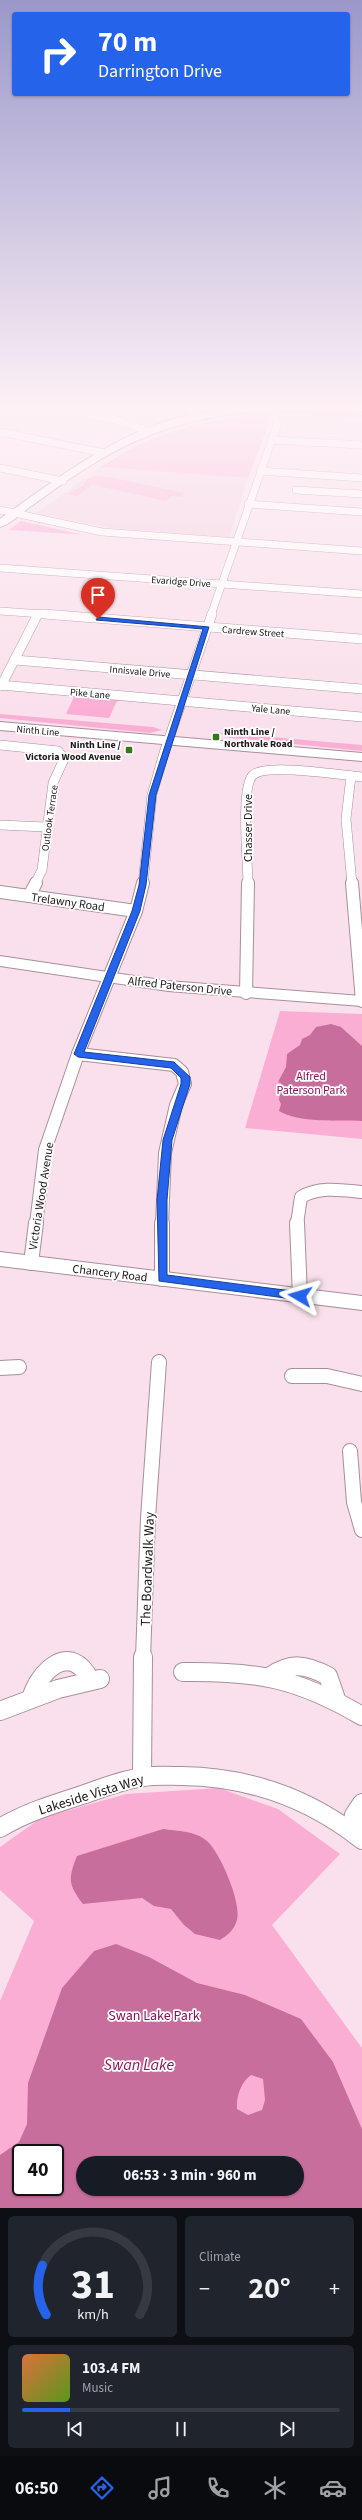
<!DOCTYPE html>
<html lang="en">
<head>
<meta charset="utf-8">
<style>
  body { margin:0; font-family:"Source Sans 3",sans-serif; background:#20242c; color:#f1f3f6; height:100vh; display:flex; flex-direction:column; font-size:15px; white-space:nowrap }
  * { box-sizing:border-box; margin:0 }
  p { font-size:13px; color:#9ea1a6 }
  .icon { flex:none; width:22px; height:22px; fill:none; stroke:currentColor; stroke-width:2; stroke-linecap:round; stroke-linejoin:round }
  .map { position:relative; height:2208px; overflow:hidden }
  .drawer { display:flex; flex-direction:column; gap:8px; padding:8px; background:#0d0f14; flex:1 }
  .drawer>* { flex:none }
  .top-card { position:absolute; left:12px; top:12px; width:338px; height:84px; border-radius:4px; box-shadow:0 1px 3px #0004; background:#2563eb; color:#fff; overflow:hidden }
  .speed { position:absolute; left:12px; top:2144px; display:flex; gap:8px; font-size:20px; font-weight:700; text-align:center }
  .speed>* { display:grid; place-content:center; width:52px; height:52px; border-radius:50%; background:#171b24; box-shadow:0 1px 3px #0004; line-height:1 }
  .speed .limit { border:2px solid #111; border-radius:6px; background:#fff; color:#111 }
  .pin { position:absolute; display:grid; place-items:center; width:34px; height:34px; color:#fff; margin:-41px -17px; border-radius:50% 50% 50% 0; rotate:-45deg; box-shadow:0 0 4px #0007 }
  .pin .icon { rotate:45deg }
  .me { position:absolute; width:44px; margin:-22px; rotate:277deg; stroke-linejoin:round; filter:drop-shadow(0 0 3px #0008) }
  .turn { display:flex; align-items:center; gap:14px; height:84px; padding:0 20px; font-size:18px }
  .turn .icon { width:52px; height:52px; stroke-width:2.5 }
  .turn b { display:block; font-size:28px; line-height:34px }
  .big { font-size:30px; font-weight:700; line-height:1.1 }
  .drawer .widget { flex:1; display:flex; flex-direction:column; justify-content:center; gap:6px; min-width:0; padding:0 14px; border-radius:6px; background:#20242c }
  .drawer .dial { align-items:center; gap:0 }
  .dial svg { height:104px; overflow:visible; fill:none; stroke:#363941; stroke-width:7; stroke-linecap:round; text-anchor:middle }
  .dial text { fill:#f1f3f6; stroke:none }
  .song { display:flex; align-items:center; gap:12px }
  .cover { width:48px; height:48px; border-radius:6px; background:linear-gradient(135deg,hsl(20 70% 55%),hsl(90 70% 35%)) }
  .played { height:4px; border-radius:2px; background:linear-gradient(90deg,#2563eb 15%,#363941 15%) }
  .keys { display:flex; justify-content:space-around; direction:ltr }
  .heat { display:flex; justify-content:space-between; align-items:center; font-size:22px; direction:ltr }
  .drawer .tiles { flex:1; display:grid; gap:8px; grid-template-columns:1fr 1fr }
  .widget:last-child { grid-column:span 2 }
  .trip { position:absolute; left:76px; top:2156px; width:228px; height:40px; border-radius:20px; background:#171b24; box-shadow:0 1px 3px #0004; font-weight:700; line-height:40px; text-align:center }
  .tab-bar { display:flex; height:64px; justify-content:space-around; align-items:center; background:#090b0e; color:#9ea1a6 }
  .tab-bar .icon { width:28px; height:28px }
  .tab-bar .on { color:#2563eb }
  .tab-bar b { font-size:18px; color:#f1f3f6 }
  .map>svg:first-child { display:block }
</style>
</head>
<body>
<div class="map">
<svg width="362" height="2208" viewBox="0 0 362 2208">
  <rect width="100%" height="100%" fill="#fae0ec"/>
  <!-- built -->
  <polygon fill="#f3d1e0" points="101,467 248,478 229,537 110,528 36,513"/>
  <!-- green -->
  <g fill="#fbaed4" fill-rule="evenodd">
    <polygon points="314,411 362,414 362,418 292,414 289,412"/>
    <path d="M267,413L270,420L248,478L101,467C155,430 203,421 267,413Z"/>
    <polygon points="94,476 114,478 185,493 181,497 172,496 166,501 93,485 77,496 67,494 83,486 86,480"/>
    <polygon points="21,521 84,535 9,530"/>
    <polygon points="75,695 124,699 117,701 109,718 66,714"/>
    <polygon points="0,714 153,727 162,730 150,733 0,718"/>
    <polygon points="213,732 362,745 362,751 224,737 224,734"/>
    <polygon points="280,1011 362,1014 362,1139 245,1128"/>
    <path d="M219,1788L278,1809L340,1854L272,1925L362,2048V2208H0V2001L34,1921L0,1890V1847L41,1818L126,1794ZM21,2153H55V2187H21ZM83,2163H297V2189H83Z"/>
  </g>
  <!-- water -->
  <g fill="#c86e9d" fill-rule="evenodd">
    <path d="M331,1024L341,1027L362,1046V1121C339,1120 298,1123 279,1111L281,1104L279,1100L281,1083L278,1082L286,1067L287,1054L300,1045L302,1039L310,1035L316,1027Z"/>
    <path d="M163,1829C177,1831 196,1831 207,1841C220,1852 242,1904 237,1920C234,1930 228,1935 220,1940L195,1934L184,1925L171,1909L154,1906L142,1898L83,1904C68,1884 68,1879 77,1856Z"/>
    <path d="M116,1944L149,1957L197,1983L245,1995L301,2019L333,2062L362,2129V2208H0V2155L19,2142L27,2124L28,2083L62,1988L94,1951ZM251,2075L263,2079L265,2100L262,2110L248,2115L237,2109C236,2097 241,2082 251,2075ZM21,2153H55V2187H21ZM83,2163H297V2189H83Z"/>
  </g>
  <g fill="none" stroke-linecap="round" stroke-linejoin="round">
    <!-- street-far4 casing -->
    <g stroke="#a78f9a" stroke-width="8">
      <g id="street-far4">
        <polyline points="32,404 116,420 148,431"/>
        <polyline points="182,404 199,417"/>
        <polyline points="0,432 104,453"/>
        <polyline points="271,440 362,445"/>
        <polyline points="0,468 63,481"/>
        <polyline points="260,471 362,478"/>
        <polyline points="296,490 362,494"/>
        <polyline points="248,504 362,512"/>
        <polyline points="0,510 102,532 362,551"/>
        <polyline points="0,568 362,594"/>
        <polyline points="0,611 57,615"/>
        <polyline points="37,615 38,614"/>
        <polyline points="211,615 277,425 274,412 269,404"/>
      </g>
    </g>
    <!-- street-far3 casing -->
    <g stroke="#a78f9a" stroke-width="10">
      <g id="street-far3">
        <polyline points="44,614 362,639"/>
        <polyline points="15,660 362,689"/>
        <polyline points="0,685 362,717"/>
        <polyline points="1,686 38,614"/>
        <polyline points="0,745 58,751 64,759 53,783 42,870 35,884"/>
        <polyline points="351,776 346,819 352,884"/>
        <polyline points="0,825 46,827"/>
        <polyline points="143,884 152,795 164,753 212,614"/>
        <path d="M248,884C248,863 240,787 253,775C265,763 343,775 362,777"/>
      </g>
    </g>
    <!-- street-far2 casing -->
    <g stroke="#a78f9a" stroke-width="14">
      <g id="street-far2">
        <polyline points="352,883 362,1001"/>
        <polyline points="0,892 136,911"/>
        <polyline points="29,896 36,883"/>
        <polyline points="246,993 248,883"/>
        <polyline points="78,1054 174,1065 182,1072 185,1084 176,1105 165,1153 162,1224"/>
        <polyline points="36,1224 45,1150 78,1054 136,911 143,883"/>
        <path d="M297,1224L301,1197C320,1186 341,1190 362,1192"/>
      </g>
    </g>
    <!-- street-far1 casing -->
    <g stroke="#a78f9a" stroke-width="16">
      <g id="street-far1">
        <polyline points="162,1223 162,1279"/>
        <polyline points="297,1223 300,1296"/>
        <polyline points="31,1263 36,1223"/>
        <polyline points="0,1368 19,1367"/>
        <polyline points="292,1376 327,1376 362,1384"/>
        <polyline points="350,1451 354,1502 362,1530"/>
        <polyline points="143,1658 148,1518 159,1362"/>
      </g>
    </g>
    <!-- street casing -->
    <g stroke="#a78f9a" stroke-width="20">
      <g id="street">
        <path d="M183,1672C257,1671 297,1678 362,1716"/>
        <path d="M269,1677C291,1662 305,1664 328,1676L337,1702"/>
        <path d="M31,1699C39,1670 71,1641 90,1680"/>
        <polyline points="0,1711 58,1689 100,1679"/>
        <polyline points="142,1777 143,1657"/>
        <polyline points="362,1803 354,1815 351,1830 362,1828"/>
        <path d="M0,1828C25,1813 51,1805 79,1796C100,1789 121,1780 143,1777C156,1775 169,1776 182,1776C250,1777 309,1798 362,1840"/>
      </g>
    </g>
    <!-- secondary casing -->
    <g stroke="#a78f9a" stroke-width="2">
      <g id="secondary">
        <path d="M311,404L362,406V412C262,406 180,410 93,464C71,477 51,492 30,507C21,513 11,524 0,527V519C52,482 105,441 167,421C213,407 263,404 311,404Z"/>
        <polygon points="0,722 362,753 362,761 0,730"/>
        <polygon points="0,956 168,981 362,996 362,1006 168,991 0,966"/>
        <polygon points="0,1252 362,1296 362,1310 0,1266"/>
      </g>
    </g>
    <!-- street-far4 -->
    <use href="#street-far4" stroke="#fff" stroke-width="7"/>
    <!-- street-far3 -->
    <use href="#street-far3" stroke="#fff" stroke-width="9"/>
    <!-- street-far2 -->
    <use href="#street-far2" stroke="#fff" stroke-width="12"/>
    <!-- street-far1 -->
    <use href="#street-far1" stroke="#fff" stroke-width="14"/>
    <!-- street -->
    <use href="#street" stroke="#fff" stroke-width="18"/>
    <!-- secondary -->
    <use href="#secondary" fill="#fff" fill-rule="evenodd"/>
  </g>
  <!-- sky -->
  <linearGradient id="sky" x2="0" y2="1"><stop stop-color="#9b98ca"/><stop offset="0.57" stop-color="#fdf1f6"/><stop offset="1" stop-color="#fdf1f6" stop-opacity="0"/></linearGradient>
  <rect width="362" height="713" fill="url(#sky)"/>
  <!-- route -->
  <polygon fill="#2563eb" stroke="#184099" points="98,617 209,627 156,795 146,885 140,911 84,1052 174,1062 190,1077 190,1084 172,1140 167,1200 167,1275 300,1292 306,1296 300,1300 159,1281 157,1200 163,1140 181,1084 181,1078 171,1068 78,1057 74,1054 132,911 139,885 149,795 203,629 96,620"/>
  <!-- markers -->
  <g fill="#347819" stroke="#fff" stroke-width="1.5">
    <rect x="212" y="733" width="8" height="8" rx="2"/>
    <rect x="125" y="746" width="8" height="8" rx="2"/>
  </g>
  <g text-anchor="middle" stroke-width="3.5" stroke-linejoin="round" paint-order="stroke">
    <!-- far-street labels -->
    <g font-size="10" fill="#1f161a" stroke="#fff">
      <text transform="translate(181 581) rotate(4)" y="4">Evaridge Drive</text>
      <text transform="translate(253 631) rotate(4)" y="4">Cardrew Street</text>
      <text transform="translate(140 671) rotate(5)" y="4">Innisvale Drive</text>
      <text transform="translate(90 693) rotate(5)" y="4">Pike Lane</text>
      <text transform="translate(271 709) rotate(5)" y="4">Yale Lane</text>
      <text transform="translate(38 730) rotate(5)" y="4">Ninth Line</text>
      <text transform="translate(49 818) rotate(-82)" y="4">Outlook Terrace</text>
    </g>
    <!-- far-poi labels -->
    <g font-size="10" font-weight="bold" fill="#1f161a" stroke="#fff" text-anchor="start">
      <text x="224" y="735">Ninth Line /<tspan x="224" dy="12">Northvale Road</tspan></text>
      <text x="121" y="748" text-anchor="end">Ninth Line /<tspan x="121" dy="12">Victoria Wood Avenue</tspan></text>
    </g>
    <!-- street labels -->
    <g font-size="12" fill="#1f161a" stroke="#fff">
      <text transform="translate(248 828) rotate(-90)" y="4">Chasser Drive</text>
      <text transform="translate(68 902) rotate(8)" y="4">Trelawny Road</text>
      <text transform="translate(180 986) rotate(6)" y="4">Alfred Paterson Drive</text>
      <text transform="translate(41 1196) rotate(-81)" y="4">Victoria Wood Avenue</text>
      <text transform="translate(110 1273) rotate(7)" y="4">Chancery Road</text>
    </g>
    <!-- park labels -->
    <g font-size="12" fill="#84155a" stroke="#fff">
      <text x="311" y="1080">Alfred<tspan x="311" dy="14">Paterson Park</tspan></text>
    </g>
    <!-- near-street labels -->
    <g font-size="14" fill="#1f161a" stroke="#fff">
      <text transform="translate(147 1569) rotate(-88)" y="5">The Boardwalk Way</text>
      <text transform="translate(91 1794) rotate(-17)" y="5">Lakeside Vista Way</text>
    </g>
    <!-- near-park labels -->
    <g font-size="14" fill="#84155a" stroke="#fff">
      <text x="154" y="2020">Swan Lake Park</text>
    </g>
    <!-- near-water labels -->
    <g font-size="16" font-style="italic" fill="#871a5d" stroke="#fff">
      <text x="139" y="2070">Swan Lake</text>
    </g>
  </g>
</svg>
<div class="speed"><div class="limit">40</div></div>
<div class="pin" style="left:98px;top:619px;background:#d93025"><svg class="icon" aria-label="arrive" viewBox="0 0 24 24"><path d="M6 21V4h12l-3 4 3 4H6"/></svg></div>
<svg class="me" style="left:300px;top:1296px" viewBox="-20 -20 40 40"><path d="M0-17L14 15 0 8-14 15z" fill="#2563eb" stroke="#fff" stroke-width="4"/></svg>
<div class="trip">06:53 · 3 min · 960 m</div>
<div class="top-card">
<div class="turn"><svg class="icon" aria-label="right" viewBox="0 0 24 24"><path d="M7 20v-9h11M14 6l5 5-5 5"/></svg><div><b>70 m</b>Darrington Drive</div></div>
</div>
</div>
<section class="drawer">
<div class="tiles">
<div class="widget dial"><svg viewBox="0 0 100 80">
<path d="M14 69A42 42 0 1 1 86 69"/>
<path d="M14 69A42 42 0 0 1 11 31" stroke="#2563eb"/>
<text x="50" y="56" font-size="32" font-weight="700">31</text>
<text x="50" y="72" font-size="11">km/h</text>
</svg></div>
<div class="widget"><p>Climate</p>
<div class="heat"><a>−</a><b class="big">20°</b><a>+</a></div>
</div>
<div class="widget">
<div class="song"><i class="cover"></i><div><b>103.4 FM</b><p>Music</p></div></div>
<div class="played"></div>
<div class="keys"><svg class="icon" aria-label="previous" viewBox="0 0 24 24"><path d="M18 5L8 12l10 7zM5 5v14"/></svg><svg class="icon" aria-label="pause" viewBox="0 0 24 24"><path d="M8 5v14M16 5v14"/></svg><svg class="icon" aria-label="next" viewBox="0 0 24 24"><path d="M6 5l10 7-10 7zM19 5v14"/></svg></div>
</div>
</div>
</section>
<nav class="tab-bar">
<b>06:50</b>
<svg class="icon on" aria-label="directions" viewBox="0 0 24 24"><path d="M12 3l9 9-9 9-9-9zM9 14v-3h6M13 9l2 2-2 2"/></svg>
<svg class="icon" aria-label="music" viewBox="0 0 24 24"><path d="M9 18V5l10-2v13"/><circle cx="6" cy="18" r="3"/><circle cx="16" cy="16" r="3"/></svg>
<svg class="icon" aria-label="phone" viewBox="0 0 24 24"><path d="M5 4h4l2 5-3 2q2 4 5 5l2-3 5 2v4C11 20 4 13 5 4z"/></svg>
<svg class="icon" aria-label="climate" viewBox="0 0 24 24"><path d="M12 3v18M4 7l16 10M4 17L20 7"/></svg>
<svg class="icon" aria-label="car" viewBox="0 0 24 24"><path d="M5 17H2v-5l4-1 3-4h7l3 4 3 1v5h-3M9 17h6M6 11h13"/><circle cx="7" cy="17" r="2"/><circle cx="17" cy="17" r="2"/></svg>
</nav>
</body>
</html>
